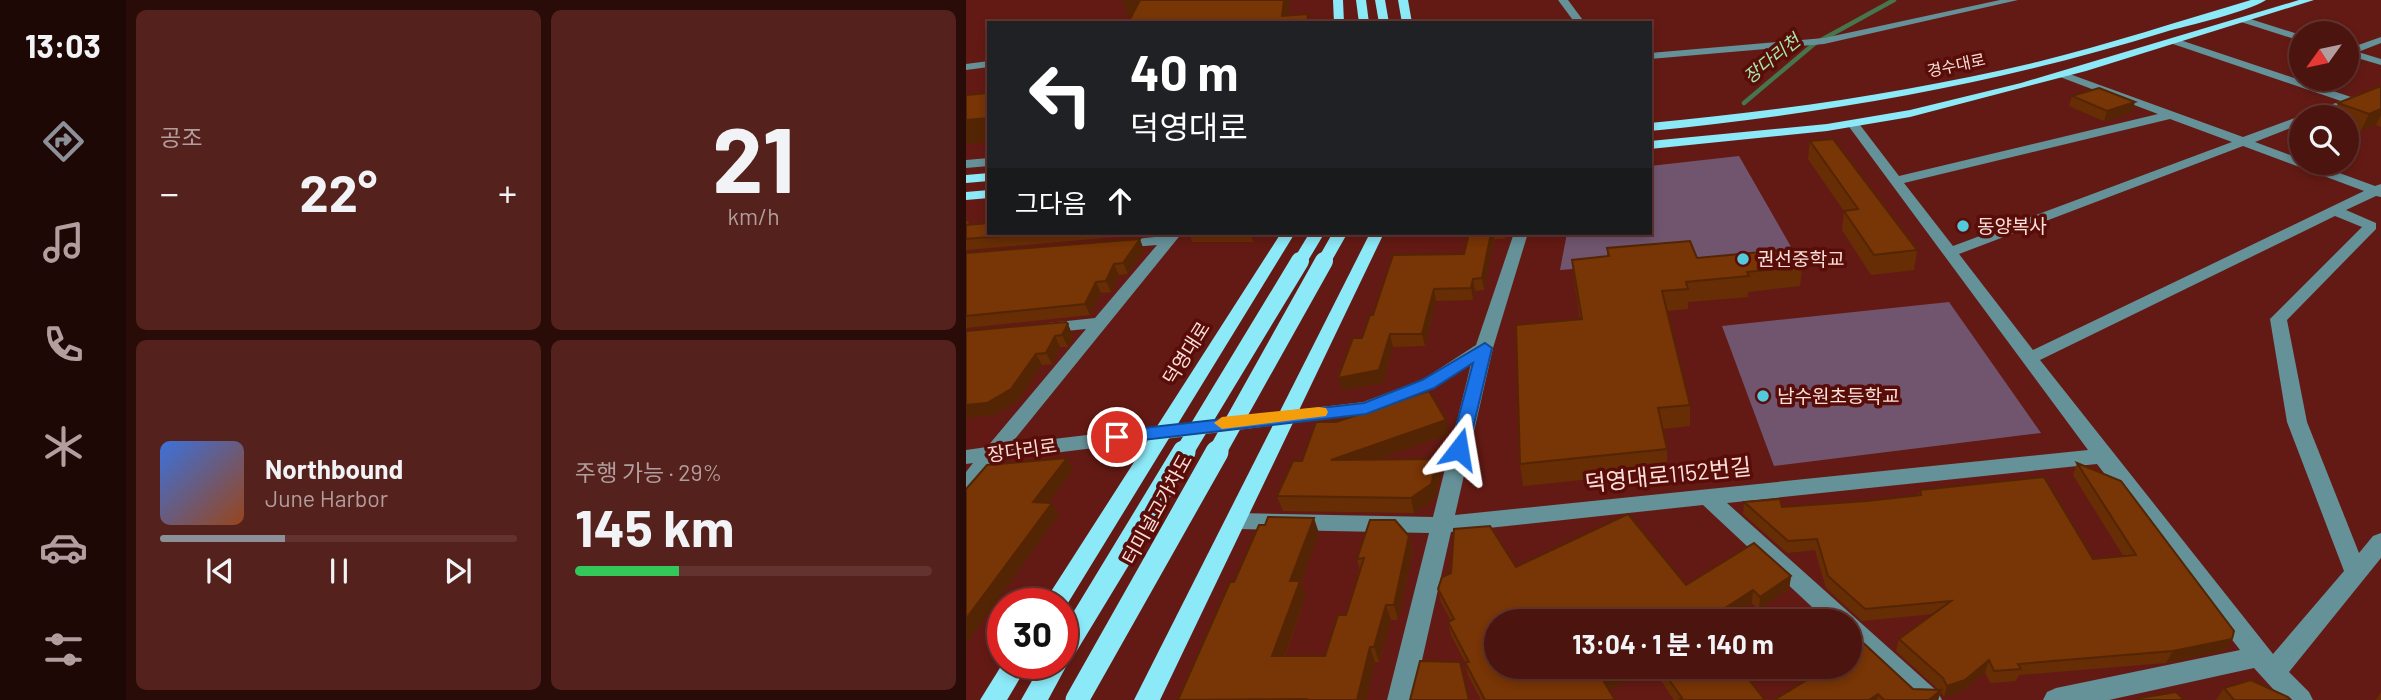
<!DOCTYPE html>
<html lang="ko">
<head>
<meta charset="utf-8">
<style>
  body { margin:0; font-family:Barlow,"Noto Sans KR",sans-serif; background:#55211d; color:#f1f3f6; height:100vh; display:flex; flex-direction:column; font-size:26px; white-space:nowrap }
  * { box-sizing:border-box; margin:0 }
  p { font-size:23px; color:#b29e9e }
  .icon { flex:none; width:38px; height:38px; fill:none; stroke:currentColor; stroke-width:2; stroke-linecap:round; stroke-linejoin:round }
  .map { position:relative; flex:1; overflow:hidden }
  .drawer { display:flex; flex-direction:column; gap:10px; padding:10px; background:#290b08; width:840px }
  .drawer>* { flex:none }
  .banner { position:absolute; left:21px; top:21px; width:665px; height:214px; border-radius:0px; box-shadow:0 4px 10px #0003,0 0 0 2px #62332f; background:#202124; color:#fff; overflow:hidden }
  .needle { width:46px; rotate:237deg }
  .controls { position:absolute; left:1323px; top:21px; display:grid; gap:14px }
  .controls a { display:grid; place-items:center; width:70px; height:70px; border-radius:50%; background:#4b140f; box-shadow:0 4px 10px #0003,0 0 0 2px #62332f; font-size:35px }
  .speed { position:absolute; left:21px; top:588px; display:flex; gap:14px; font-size:35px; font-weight:700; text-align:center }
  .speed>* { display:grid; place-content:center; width:91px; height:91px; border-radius:50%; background:#4b140f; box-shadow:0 4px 10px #0003,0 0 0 2px #62332f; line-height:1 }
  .speed .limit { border:10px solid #d22; background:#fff; color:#111 }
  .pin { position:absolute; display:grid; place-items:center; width:60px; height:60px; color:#fff; margin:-30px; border:4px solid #fff; border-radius:50%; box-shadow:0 2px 7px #0007 }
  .me { position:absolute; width:77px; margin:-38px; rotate:14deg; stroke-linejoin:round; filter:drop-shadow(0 0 5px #0008) }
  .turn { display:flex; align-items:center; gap:24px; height:147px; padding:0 28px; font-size:32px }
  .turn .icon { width:91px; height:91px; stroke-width:2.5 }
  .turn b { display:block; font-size:49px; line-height:60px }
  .then { display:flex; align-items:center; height:66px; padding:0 28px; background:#0003; gap:14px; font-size:26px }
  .big { font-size:52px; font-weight:700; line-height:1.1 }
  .drawer .card { flex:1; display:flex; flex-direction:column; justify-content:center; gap:10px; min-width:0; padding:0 24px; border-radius:10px; background:#55211d }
  .drawer .dial { align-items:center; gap:0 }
  .dial b { font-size:91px; line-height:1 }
  .song { display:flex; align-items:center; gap:21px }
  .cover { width:84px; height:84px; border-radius:10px; background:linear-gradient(135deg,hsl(220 70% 55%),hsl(20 70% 35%)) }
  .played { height:7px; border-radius:4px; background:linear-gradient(90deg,#8c9099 35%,#62332f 35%) }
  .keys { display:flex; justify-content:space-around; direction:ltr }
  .heat { display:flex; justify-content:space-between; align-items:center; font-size:38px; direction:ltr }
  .charge { height:10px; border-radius:5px; background:linear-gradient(90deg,#34c759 29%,#62332f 0) }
  .drawer .tiles { flex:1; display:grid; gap:10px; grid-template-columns:repeat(2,1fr) }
  .trip { position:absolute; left:518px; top:609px; width:378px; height:70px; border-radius:35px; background:#4b140f; box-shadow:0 4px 10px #0003,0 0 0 2px #62332f; font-weight:700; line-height:70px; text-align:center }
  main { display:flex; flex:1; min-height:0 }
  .tabs { display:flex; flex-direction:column; width:126px; justify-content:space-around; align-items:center; background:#1e0806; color:#b29e9e }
  .tabs .icon { width:49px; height:49px }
  .tabs .selected { color:#8c9099 }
  .tabs b { font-size:32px; color:#f1f3f6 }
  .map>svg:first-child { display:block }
</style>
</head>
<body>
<main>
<nav class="tabs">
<b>13:03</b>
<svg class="icon selected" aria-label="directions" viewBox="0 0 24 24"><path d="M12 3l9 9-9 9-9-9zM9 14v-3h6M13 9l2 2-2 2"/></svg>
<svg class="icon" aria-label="music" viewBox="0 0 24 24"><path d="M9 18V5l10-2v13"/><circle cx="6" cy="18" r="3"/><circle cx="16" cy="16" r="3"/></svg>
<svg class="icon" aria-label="phone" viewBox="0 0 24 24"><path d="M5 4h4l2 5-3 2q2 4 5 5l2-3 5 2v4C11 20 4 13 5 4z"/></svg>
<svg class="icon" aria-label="climate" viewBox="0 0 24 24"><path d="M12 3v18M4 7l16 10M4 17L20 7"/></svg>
<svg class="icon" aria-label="car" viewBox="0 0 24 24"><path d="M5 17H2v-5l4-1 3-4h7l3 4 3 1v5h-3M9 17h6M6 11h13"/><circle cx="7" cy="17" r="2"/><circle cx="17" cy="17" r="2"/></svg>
<svg class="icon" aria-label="filters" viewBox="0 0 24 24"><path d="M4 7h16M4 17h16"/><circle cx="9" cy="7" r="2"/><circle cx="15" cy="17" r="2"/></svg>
</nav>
<section class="drawer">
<div class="tiles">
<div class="card"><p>공조</p>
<div class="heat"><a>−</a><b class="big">22°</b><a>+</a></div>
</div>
<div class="card dial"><b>21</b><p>km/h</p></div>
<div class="card">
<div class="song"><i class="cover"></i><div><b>Northbound</b><p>June Harbor</p></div></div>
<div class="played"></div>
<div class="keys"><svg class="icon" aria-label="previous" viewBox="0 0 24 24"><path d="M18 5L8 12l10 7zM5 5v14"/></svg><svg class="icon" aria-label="pause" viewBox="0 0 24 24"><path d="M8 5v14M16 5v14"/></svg><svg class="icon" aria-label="next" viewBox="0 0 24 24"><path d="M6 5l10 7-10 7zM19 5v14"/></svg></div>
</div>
<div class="card"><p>주행 가능 · 29%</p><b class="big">145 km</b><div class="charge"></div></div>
</div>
</section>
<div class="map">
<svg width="1415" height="700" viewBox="0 0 1415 700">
  <rect width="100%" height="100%" fill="#641a14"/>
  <!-- green -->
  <g fill="#71556f">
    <polygon points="773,156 828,252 594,270 601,233 684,233 684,166"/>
    <polygon points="983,302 1075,433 808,466 756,326"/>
  </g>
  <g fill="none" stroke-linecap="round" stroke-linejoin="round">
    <!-- stream -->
    <polyline stroke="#45764e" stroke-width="4.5" points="778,103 848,44 928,0"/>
    <!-- minor -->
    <g fill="#659198" fill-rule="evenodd">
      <polygon points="592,0 602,0 619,23 609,23"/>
      <polygon points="1034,0 1052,0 858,44 684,59 684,53 858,38"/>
      <polygon points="1278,17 1335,35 1335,41 1275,22 1273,20"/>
      <polygon points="1415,37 1415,43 1392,52 1415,59 1415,65 1381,55 1381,49"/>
      <path d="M1208,38L1385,97L1415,87V94L1354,117H1335V124L1289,142L1335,159V163H1346L1409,186L1415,184V197L1410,196L1380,210L1410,223V229L1321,320L1341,422L1393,553L1407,536L1415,533V558L1323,672L1343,692L1347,700H1317L1288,668L1143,700H1077L1081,692L1090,688L1274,650L1131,464L761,503L972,692L976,700H945L884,642V621H861L737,505L485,532L447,700H421L463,533L273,529L265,527L262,521L265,515L273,513L467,517L505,364L468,388L400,414L33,460L7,491L0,494V472L7,463L0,464V450L21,447L120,329L79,333L73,332L71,328L73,324L129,318L191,245L153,248L148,247L146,244L148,241L199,236L201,233H216L45,444L397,402L456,380L510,345L548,233H562L527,348L489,515L1122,450L881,124L891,121L933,176L1192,114L1094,77L1093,75L1098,72L1277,137L1375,101L1204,43V39ZM1204,119L1266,142L987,246L938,183ZM1277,146L1398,191L1067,350L993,254ZM1369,216L1396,227L1304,319L1321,422L1378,571L1307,654L1074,360Z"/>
      <polygon points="23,61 23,67 0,70 0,64"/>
      <polygon points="23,158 23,166 0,168 0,160"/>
    </g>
    <!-- major -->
    <g fill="#8ce9f8" fill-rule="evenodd">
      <polygon points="367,0 377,0 378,23 368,23"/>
      <polygon points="390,0 400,0 403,23 393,23"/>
      <polygon points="409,0 419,0 423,23 413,23"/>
      <polygon points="432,0 442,0 446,23 436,23"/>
      <path d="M1285,0H1300C1282,12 1223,25 1199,32C1031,84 859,114 684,131V123C815,111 944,92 1071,62C1143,44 1214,21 1285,0Z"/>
      <polygon points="1333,0 1348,0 1120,71 944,117 861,131 684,149 684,141 861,124 944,110 1055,83"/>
      <polygon points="23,173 23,181 0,183 0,175"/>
      <polygon points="23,190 23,198 0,200 0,192"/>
      <polygon points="315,233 329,233 97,611 96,604 77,604"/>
      <polygon points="404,233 418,233 194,700 168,700"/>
      <polygon points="96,654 102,663 82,700 55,700 76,663 96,663"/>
      <polygon points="37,663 63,663 41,700 14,700"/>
    </g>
    <!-- major-bridge-far2 -->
    <g stroke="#8ce9f8" stroke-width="13">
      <polyline points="333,263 351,233"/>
      <polyline points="357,263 374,233"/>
    </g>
    <!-- major-bridge-far1 -->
    <g stroke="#8ce9f8" stroke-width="18">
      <polyline points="217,454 334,261"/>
      <polyline points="250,454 358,261"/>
    </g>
    <!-- major-bridge -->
    <g stroke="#8ce9f8" stroke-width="23">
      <polyline points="96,653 218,452"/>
      <polyline points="111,700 251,452"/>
    </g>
  </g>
  <!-- wall -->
  <g fill="#672e05">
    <polygon points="1415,86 1415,127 1410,125 1395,131 1381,126 1381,117 1366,117 1372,103"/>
    <polygon points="1106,96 1166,112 1138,121 1103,106"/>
    <polygon points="844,141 951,250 948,270 905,275 876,230 878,211 842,159"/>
    <polygon points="0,221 2,221 4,225 23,233 196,233 0,250"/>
    <polygon points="223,233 284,233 287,242 226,242"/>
    <polygon points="503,233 541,233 539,239 528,239 518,290 509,291 507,300 470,301 459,346 427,347 417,383 376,390 396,338 407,315 498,254"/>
    <polygon points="641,248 731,258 836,266 834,286 782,292 782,297 722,302 722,309 701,311 724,405 724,426 697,429 701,449 701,471 557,486 554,464 614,319 608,280 606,260 641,256"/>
    <polygon points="178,250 162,274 153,275 145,292 135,293 124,315 0,328 0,253"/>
    <polygon points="100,322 107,336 102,347 94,347 86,364 76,365 52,401 28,415 0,418"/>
    <polygon points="483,434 412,459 472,459 475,474 469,499 448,513 317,511 311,496 336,461"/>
    <polygon points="1111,463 1266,639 1259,650 1200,663 1053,675 1050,681 1024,683 1019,672 995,692 978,697 975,692 972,700 808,700 947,689 973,690 930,651 933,639 967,614 896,621 860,588 849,550 821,553 777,514 778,502 816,507 900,501 952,495 954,490 1127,559 1158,557 1107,475"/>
    <polygon points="353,533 335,582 340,596 319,656 359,656 380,615 394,570 391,559 443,536 447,551 432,620 425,620 413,662 409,662 400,700 212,700 268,582"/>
    <polygon points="550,567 720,585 825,576 823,589 793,610 786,603 758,621 530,621 530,667 684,667 643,690 649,700 515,700 502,675 499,662 485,635 482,622 485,621 475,602 472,589"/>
    <polygon points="686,667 773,667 799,700 708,700"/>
    <polygon points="1258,688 1325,700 1250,700"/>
    <polygon points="1415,692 1415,700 1410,700"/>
  </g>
  <!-- shaded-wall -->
  <g fill="#542504">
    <polygon points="156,0 174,0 166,19 165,15 161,16"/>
    <polygon points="318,0 324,0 322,23 316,16"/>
    <polygon points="1169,102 1166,112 1138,121 1141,111"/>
    <polygon points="1415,109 1415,115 1410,125 1395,131 1403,114"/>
    <polygon points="23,118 23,142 0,144 0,120"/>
    <polygon points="525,233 527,233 528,239 518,290 516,278"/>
    <polygon points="174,239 178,250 162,274 157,263"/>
    <polygon points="148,264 153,275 145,292 140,281"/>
    <polygon points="507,279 509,291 507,300 505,288"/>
    <polygon points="130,282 135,293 124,315 119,304"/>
    <polygon points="468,289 470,301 459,346 456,334"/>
    <polygon points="102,324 107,336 102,347 96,335"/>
    <polygon points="424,334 427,347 417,383 376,390 372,378"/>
    <polygon points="89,336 94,347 86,364 80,353"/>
    <polygon points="70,354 76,365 52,401 28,415 0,418 0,405"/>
    <polygon points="480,420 483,434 370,474 365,460"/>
    <polygon points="101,458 107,470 74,515 67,502"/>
    <polygon points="472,459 475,474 469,499 448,513 445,498"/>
    <polygon points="86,503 93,515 0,644 0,619"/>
    <polygon points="348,518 353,533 335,582 340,596 313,671 306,656 324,581"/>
    <polygon points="443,536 447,551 432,620 428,605"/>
    <polygon points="825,576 823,589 793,610 794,597"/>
    <polygon points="787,590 786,603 758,621 739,621"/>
    <polygon points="420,605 425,620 413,662 408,647"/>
    <polygon points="1266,639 1259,650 1200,663 1207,651"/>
    <polygon points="404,647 409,662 400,700 391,700"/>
    <polygon points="1023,660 1019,672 995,692 978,697 981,686"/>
    <polygon points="660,667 684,667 638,693 637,680"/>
    <polygon points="975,690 972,700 963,700"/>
    <polygon points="912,694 911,700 903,700"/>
  </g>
  <!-- building -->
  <g fill="#783506" stroke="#542504" stroke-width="2">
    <polygon points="174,0 318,0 316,16 342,14 341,23 162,23"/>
    <polygon points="1415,86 1415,109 1403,114 1372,103"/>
    <polygon points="1133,88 1169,102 1141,111 1106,96"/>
    <polygon points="23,93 23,118 0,120 0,95"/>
    <polygon points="867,139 951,250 908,255 878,211 892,209 844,141"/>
    <polygon points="23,223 23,233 75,233 0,239 0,225"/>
    <polygon points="503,233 525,233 516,278 507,279 505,288 468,289 456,334 424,334 413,370 372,378 387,338 396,338 404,315 407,315 427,255 498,254"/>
    <polygon points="174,239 157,263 148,264 140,281 130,282 119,304 0,316 0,253"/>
    <polygon points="724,241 731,258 828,249 836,266 781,272 783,276 720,282 722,289 696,291 724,405 692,408 701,449 554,464 550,325 616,319 606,260 643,256 641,248"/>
    <polygon points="100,322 102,324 96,335 89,336 80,353 70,354 45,389 21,403 0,405 0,331"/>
    <polygon points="463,391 480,420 365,460 472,459 465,484 445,498 311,496 327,461 336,461 350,422 370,422"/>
    <polygon points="101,458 67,502 86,503 0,619 0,489 21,465"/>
    <polygon points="1111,463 1155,481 1268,631 1266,639 1207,651 1052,664 1055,669 1028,671 1023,660 999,680 981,686 977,678 933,639 985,601 899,609 862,576 851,539 822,541 778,502 814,499 816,507 900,501 955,495 954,490 1078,477 1127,559 1170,555"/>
    <polygon points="662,514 720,585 788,543 825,576 794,597 787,590 739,621 530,621 530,667 660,667 637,680 649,700 519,700 499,662 503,662 482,622 488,619 472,589 476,577 485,573 488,529 524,526 550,567"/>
    <polygon points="302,517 348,518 324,581 334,581 306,656 359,656 372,615 380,615 398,558 391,559 404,520 429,520 443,536 428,605 420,605 408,647 404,647 391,700 341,700 341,699 212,700 264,582 268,582 293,525 299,525"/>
    <polygon points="892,638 947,689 975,690 963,700 918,700 912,694 903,700 808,700 862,667 884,667 884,644"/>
    <polygon points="454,661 494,662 503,700 444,700"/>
    <polygon points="694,667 773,667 799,700 713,700 716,698"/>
    <polygon points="1285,680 1322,697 1325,700 1268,700 1258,688"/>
    <polygon points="1210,692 1218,700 1173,700 1174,698"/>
  </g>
  <!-- route -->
  <polygon fill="#1a73e8" stroke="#114b97" stroke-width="2" points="519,343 526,348 502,449 493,456 484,449 507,363 468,388 400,414 151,443 142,437 151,431 398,403 456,380"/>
  <!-- slow -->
  <polygon fill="#f59e0b" points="353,407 360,408 362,412 360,416 256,429 248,423 256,417"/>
  <!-- markers -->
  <g fill="#53cadc" stroke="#580d09" stroke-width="2.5">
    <circle cx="997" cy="226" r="7"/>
    <circle cx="777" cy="259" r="7"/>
    <circle cx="797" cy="396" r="7"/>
  </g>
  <g text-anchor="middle" stroke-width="7" stroke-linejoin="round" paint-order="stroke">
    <!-- far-street labels -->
    <g font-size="16" fill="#fbdfda" stroke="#580d09">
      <text transform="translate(990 65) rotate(-12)" y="6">경수대로</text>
    </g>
    <!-- far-water labels -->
    <g font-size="18" font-style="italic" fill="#a3ecae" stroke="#580d09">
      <text transform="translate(806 59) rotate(-39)" y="6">장다리천</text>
    </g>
    <!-- poi labels -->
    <g font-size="19" fill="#fbdfda" stroke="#580d09" text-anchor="start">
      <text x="1011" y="233">동양복사</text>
      <text x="791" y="266">권선중학교</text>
      <text x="811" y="403">남수원초등학교</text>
    </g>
    <!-- street labels -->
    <g font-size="19" fill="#fbdfda" stroke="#580d09">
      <text transform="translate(220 353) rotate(-58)" y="7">덕영대로</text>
      <text transform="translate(56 450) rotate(-8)" y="7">장다리로</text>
      <text transform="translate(191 509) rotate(-61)" y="7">터미널고가차도</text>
    </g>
    <!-- near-street labels -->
    <g font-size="23" fill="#fbdfda" stroke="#580d09">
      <text transform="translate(702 475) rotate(-6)" y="8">덕영대로1152번길</text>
    </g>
  </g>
</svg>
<div class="controls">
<a><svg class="needle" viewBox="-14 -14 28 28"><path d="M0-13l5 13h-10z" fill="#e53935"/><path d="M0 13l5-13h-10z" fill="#b29e9e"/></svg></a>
<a><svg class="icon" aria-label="search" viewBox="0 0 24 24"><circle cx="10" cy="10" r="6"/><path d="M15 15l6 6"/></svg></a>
</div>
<div class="speed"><div class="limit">30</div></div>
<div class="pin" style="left:151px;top:437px;background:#d93025"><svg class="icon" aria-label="arrive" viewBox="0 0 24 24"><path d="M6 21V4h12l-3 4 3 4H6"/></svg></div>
<svg class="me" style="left:493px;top:449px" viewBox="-20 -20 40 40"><path d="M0-17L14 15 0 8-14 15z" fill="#1a73e8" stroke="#fff" stroke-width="4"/></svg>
<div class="trip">13:04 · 1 분 · 140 m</div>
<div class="banner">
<div class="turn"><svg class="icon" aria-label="left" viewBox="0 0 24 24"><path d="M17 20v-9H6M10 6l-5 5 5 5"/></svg><div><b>40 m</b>덕영대로</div></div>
<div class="then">그다음<svg class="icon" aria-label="ahead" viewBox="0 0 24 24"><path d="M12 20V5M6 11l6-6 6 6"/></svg></div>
</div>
</div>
</main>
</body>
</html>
